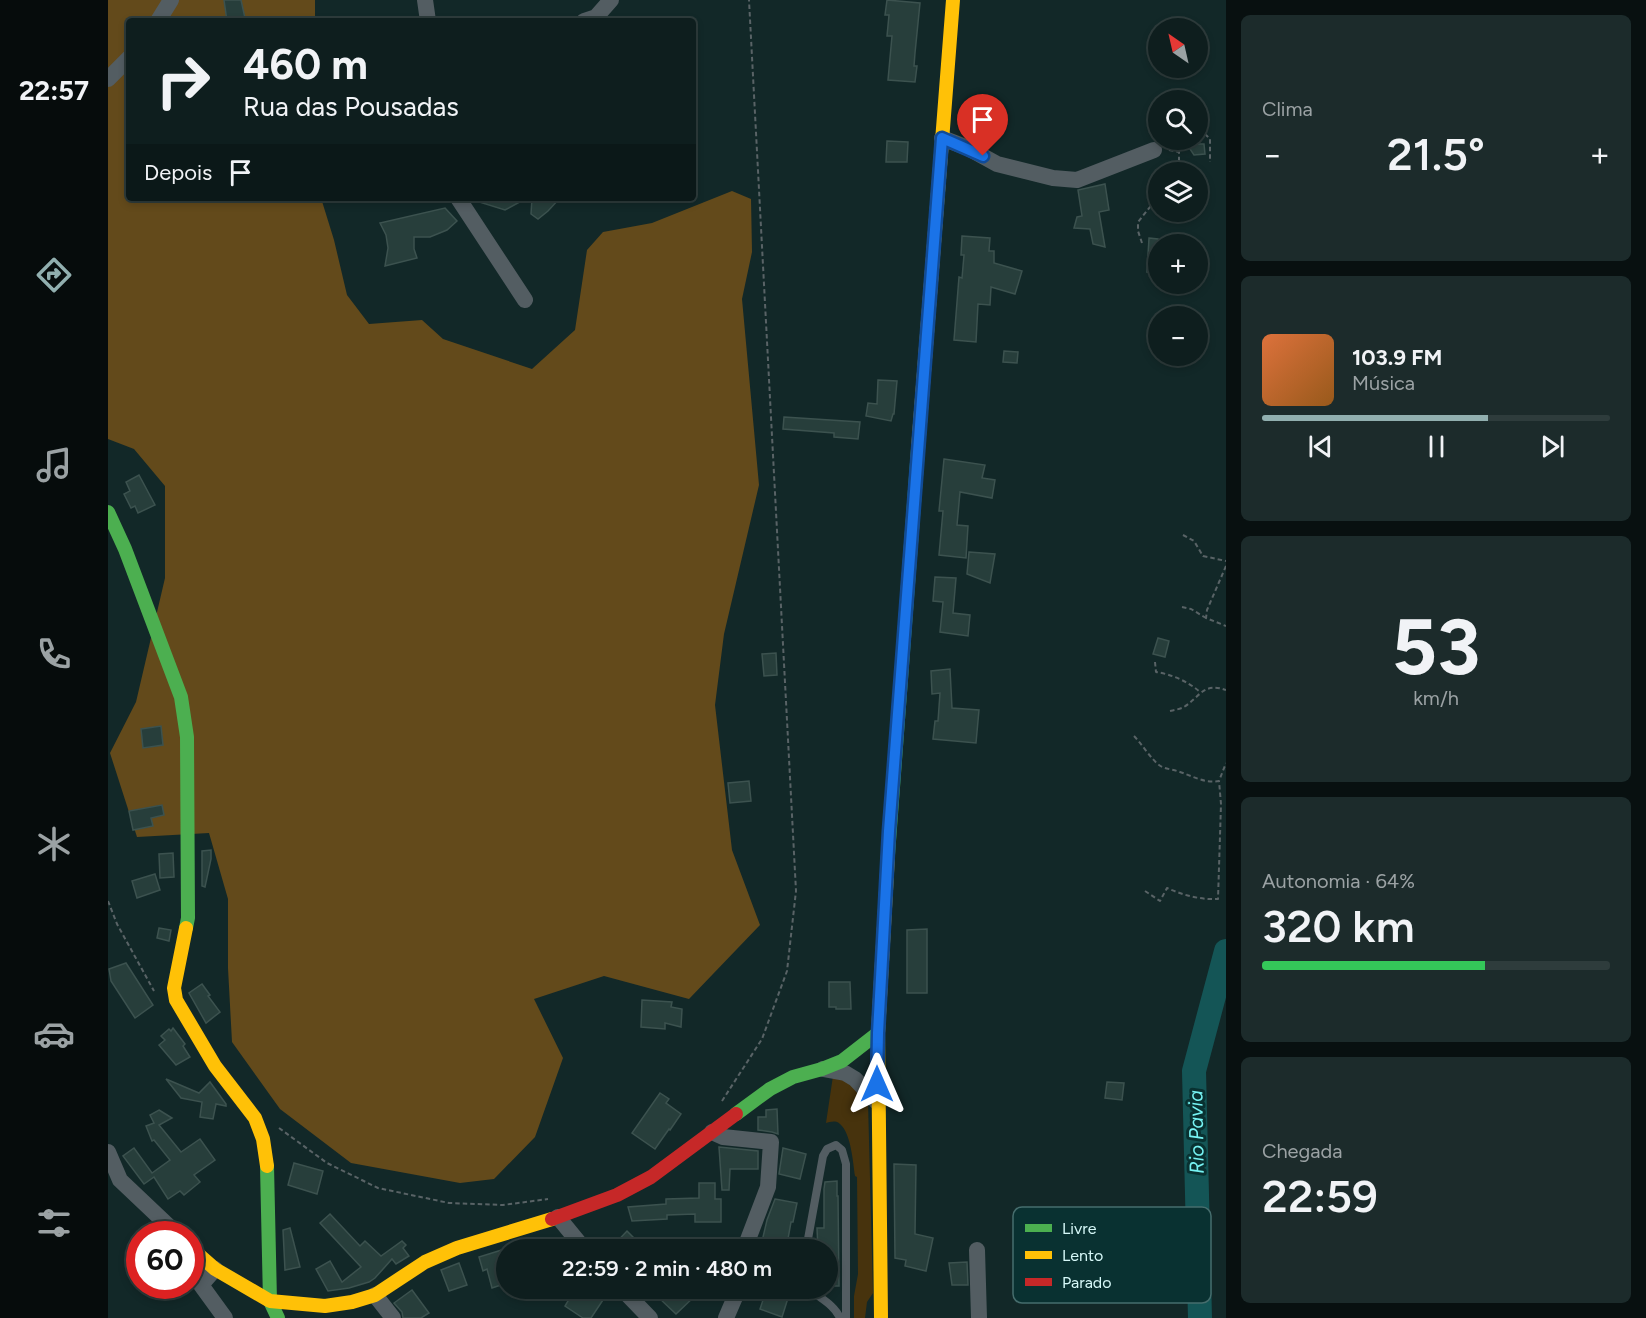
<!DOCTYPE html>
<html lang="pt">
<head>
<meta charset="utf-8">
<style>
  body { margin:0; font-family:Figtree,sans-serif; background:#1c2b2b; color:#f1f3f6; height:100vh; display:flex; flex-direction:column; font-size:22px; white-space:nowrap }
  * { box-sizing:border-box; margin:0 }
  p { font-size:20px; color:#9ba2a4 }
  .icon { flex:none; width:33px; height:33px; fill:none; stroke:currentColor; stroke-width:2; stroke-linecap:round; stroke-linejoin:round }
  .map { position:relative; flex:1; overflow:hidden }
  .sheet { display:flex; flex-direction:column; gap:15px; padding:15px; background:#081010; width:420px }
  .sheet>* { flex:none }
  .banner { position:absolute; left:18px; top:18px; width:570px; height:183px; border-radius:6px; box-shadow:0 3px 9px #0003,0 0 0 2px #2e3c3c; background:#0e1e1e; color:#f1f3f6; overflow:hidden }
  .needle { width:39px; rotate:326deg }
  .buttons { position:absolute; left:1040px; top:18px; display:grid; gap:12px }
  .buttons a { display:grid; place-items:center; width:60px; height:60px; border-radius:50%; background:#0e1e1e; box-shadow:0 3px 9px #0003,0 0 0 2px #2e3c3c; font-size:30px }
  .speed { position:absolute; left:18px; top:1221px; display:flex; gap:12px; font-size:30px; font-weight:700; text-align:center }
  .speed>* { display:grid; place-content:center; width:78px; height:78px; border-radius:50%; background:#0e1e1e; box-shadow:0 3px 9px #0003,0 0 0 2px #2e3c3c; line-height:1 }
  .speed .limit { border:9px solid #d22; background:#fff; color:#111 }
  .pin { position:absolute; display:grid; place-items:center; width:51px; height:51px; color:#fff; margin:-62px -26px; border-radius:50% 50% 50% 0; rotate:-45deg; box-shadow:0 0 6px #0007 }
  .pin .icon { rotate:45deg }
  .me { position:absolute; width:66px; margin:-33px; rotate:0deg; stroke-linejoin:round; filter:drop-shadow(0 0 4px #0008) }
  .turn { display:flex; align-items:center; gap:21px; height:126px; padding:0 18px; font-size:27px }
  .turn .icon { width:78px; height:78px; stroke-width:2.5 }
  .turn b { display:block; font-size:42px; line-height:51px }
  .then { display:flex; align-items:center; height:57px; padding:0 18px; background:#0003; gap:12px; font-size:22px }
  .big { font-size:45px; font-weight:600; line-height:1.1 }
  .sheet .card { flex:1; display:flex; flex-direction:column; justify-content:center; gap:9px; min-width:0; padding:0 21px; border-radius:9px; background:#1c2b2b }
  .sheet .dial { align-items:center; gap:0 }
  .dial b { font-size:78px; line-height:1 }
  .song { display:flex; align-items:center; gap:18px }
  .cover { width:72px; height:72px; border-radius:9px; background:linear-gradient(135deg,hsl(20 70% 55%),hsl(30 70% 35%)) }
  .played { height:6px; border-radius:3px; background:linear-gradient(90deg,#91afaf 65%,#2e3c3c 65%) }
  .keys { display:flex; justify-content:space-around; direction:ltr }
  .heat { display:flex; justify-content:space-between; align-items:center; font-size:33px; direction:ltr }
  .charge { height:9px; border-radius:4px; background:linear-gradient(90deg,#34c759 64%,#2e3c3c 0) }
  .trip { position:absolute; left:388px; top:1239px; width:342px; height:60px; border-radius:30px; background:#0e1e1e; box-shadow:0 3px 9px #0003,0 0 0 2px #2e3c3c; font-weight:600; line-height:60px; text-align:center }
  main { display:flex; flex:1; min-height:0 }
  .tabs { display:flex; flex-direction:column; width:108px; justify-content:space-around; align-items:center; background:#060c0c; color:#9ba2a4 }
  .tabs .icon { width:42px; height:42px }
  .tabs .selected { color:#91afaf }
  .tabs b { font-size:27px; color:#f1f3f6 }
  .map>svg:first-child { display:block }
</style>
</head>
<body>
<main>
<nav class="tabs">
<b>22:57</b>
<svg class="icon selected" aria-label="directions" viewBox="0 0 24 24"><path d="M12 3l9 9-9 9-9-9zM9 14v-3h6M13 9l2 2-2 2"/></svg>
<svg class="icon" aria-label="music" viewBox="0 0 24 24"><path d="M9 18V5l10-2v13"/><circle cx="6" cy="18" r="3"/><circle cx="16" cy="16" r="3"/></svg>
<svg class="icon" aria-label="phone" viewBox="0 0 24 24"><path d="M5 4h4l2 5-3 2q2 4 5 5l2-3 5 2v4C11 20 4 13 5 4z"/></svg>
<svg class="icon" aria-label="climate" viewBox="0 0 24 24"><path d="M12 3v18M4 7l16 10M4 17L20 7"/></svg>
<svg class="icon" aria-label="car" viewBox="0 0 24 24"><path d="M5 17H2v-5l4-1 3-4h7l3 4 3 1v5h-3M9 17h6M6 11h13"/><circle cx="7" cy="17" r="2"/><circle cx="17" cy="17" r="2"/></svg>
<svg class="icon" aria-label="filters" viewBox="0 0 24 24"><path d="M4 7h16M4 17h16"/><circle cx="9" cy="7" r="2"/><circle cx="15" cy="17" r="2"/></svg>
</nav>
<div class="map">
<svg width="1118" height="1318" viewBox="0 0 1118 1318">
  <rect width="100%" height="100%" fill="#122828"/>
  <!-- green -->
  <path fill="#47330d" d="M725,1076L737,1078L760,1102L765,1293L759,1302L757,1318H746V1296L750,1274L749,1177L747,1176C745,1162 743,1133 732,1124C728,1120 722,1122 718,1123Z"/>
  <!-- forest -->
  <polygon fill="#634a1b" points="0,0 207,0 207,21 21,21 21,198 213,198 226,240 239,295 261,324 314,320 335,339 424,369 467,330 479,250 495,232 544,223 624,191 643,199 644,252 634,299 651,485 616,634 607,705 624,850 652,925 581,999 496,976 426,999 455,1058 427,1137 386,1179 352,1183 243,1163 172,1109 124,1042 120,968 120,899 101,833 29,837 2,753 28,702 57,578 57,486 26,449 0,439"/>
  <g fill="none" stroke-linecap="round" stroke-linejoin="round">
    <!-- river -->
    <polyline stroke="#145556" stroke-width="24" points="1092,1318 1086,1071 1118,951"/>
  </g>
  <!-- building -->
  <g fill="#273e3b" stroke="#3c524f" stroke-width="1.5">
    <polygon points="116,0 133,0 137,18 128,21 119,21"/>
    <polygon points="779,0 812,3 807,53 806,66 809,66 807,82 780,80 784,36 779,36 781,15 777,15"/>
    <polygon points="779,141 800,142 799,162 778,162"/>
    <polygon points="1091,144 1096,144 1097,154 1086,155 1080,146"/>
    <polygon points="997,184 1001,210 991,212 997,247 985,244 982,229 966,228 969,217 974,216 970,190"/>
    <polygon points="368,198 419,198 397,210 368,201"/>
    <polygon points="424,198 452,198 440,211 430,219 423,214"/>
    <polygon points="337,208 349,221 339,230 322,237 306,237 306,249 309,258 277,266 280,248 278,235 272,223"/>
    <polygon points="854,236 882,238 881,251 886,251 886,263 914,271 907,294 883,287 882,305 870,304 868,342 846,340 851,277 854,278 856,255 853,255"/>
    <polygon points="1041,238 1050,239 1050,273 1039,272"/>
    <polygon points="896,351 910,352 909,363 895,362"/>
    <polygon points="770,380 789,381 786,414 785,414 783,421 758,416 760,403 769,404"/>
    <polygon points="676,417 752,422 750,439 726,437 726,433 675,429"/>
    <polygon points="836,459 877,465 874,478 887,480 884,498 852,492 849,525 860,526 858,558 831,555 835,511 831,511"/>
    <polygon points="31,475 47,505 30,513 27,506 23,508 16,494 22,491 18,482"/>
    <polygon points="861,552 887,554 882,583 859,574"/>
    <polygon points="827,577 848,578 845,613 862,615 860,636 832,632 835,602 825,601"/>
    <polygon points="1050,638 1061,641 1057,657 1045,654"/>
    <polygon points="668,653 669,675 656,676 654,654"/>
    <polygon points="842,669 844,708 871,710 868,743 825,739 827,721 830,721 832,693 824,694 823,671"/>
    <polygon points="53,726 55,745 35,748 33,729"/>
    <polygon points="641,781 643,801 622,803 620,783"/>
    <polygon points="54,805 56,815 43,818 45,826 25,830 21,811"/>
    <polygon points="103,850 103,859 97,887 94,886 94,851"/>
    <polygon points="65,853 66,877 52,878 51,854"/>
    <polygon points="47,874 52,890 29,898 24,881"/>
    <polygon points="51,928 63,930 61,941 49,938"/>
    <polygon points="819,929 819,993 799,993 799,930"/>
    <polygon points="18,963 45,1005 27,1018 3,981 1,969"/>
    <polygon points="721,982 742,982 743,1009 728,1009 728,1007 721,1007"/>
    <polygon points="94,984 102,995 100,996 112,1012 98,1023 81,993"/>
    <polygon points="534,1000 564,1002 563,1007 574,1009 573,1027 557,1023 557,1029 533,1027"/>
    <polygon points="65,1028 77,1044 75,1046 82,1057 68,1065 51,1045 57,1040 53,1036 61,1029 63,1031"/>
    <polygon points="58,1079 91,1093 102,1082 118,1104 118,1106 108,1104 105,1119 92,1117 94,1102 73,1098"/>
    <polygon points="999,1082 1016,1083 1014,1100 997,1098"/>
    <polygon points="552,1093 561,1099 558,1103 573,1114 562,1130 561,1129 547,1149 524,1133"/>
    <polygon points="669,1109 670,1134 664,1132 650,1130 650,1117 658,1117 658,1110"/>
    <polygon points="51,1110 64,1118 51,1125 73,1152 92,1139 107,1160 86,1175 92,1182 76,1195 72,1191 60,1199 46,1177 36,1184 15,1156 26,1148 44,1173 62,1160 46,1140 44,1141 38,1126 46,1123 42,1115"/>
    <polygon points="611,1147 650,1151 650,1169 622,1169 621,1190 614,1190"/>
    <polygon points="675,1148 698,1154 692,1179 671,1174"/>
    <polygon points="186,1163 215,1171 209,1194 180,1185"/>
    <polygon points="786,1164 808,1165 807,1234 825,1238 818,1271 797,1266 798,1260 787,1258"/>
    <polygon points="729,1181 729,1196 730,1196 731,1286 720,1286 720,1250 710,1250 709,1228 716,1228 716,1189 717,1182"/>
    <polygon points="591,1183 607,1183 607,1199 613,1199 613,1222 587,1222 587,1214 559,1215 559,1219 524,1221 520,1207 558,1204 558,1199 591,1198"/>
    <polygon points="667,1199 689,1203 685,1222 683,1222 678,1250 652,1250 659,1220"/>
    <polygon points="222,1214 252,1246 257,1241 273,1256 294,1241 298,1245 295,1248 301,1256 288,1264 284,1259 267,1278 261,1282 241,1288 220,1291 208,1269 222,1261 234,1282 253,1267 212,1223"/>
    <polygon points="182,1228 192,1267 177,1270 175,1230"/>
    <polygon points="519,1231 532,1244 527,1250 501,1250"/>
    <polygon points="397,1249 399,1256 399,1283 384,1288 379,1269 375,1271 371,1257"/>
    <polygon points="859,1262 860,1285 844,1285 841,1263"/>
    <polygon points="351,1263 359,1285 341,1291 333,1270"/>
    <polygon points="479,1288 490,1288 499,1294 483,1318 475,1318 457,1306 464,1294 472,1299"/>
    <polygon points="547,1288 582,1288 588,1295 568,1314 551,1298 553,1295"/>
    <polygon points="659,1288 679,1288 677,1294 681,1295 674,1317 652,1309"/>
    <polygon points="304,1290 321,1313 313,1318 295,1318 294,1312 286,1303"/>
  </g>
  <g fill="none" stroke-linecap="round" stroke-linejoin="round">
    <!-- path -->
    <g stroke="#596366" stroke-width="2" stroke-dasharray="4.5 3" stroke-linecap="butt">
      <polyline points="1089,135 1098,135 1102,139 1102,162"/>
      <polyline points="1060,144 1072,140"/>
      <polyline points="1061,150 1071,152 1071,168 1068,172"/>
      <polyline points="1034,243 1030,231 1030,222 1050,197"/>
      <polyline points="1075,535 1086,541 1095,556 1118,561"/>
      <polyline points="1118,566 1099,610 1098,618 1118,626"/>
      <polyline points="1074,607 1083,609 1098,618"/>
      <path d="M1047,662L1048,672C1063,674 1081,682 1092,692"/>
      <path d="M1062,711C1067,710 1072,709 1076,707C1092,697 1095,682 1118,690"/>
      <path d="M1026,736C1033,743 1044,760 1051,765C1056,769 1063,769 1069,771C1083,775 1096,784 1111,781L1118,763"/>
      <path d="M1037,891L1052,901L1059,888C1075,895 1092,900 1110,899L1113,804L1111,781"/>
      <polyline points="0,901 9,924 46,991"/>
      <polyline points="614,1101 654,1039 679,971 688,891 641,0"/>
      <polyline points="171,1128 219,1163 270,1188 341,1203 395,1205 440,1199"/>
    </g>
    <!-- lane -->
    <g stroke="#535d62" stroke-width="8">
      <polyline points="698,1250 715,1156 719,1149 728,1145 734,1150 738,1164 738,1318"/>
      <path d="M700,1288C711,1298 726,1304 732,1318"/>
    </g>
    <!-- street -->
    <g stroke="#535d62" stroke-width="16">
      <polyline points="317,0 320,21"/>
      <polyline points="50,21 63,0"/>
      <polyline points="476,21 488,17 503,0"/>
      <polyline points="0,79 21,58"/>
      <polyline points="834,138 860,148 889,164 945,178 969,180 1046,150"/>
      <polyline points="350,198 417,300"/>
      <polyline points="715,1069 737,1073 747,1079 769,1102"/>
      <polyline points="604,1132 615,1137 663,1142 660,1187 636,1250"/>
      <polyline points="0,1152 12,1180 69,1234"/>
      <polyline points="450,1217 477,1250"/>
      <polyline points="869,1250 871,1318"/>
      <polyline points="107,1269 93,1285 117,1318"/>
      <polyline points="513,1288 542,1318"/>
      <polyline points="267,1295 285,1318"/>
      <polyline points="618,1318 627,1297 628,1288"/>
    </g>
    <!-- fast -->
    <g stroke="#4caf50" stroke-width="14">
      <polyline points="0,512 17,549 73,697 79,737 80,918 78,928"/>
      <polyline points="780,855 810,449"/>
      <polyline points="628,1114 662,1089 685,1077 714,1069 734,1061 770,1033"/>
      <polyline points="159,1166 162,1301 170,1318"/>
    </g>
    <!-- slow -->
    <g stroke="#ffc107" stroke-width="14">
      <polyline points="810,449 845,0"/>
      <polyline points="78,928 66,988 68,1000 107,1066 147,1118 155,1139 159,1166"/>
      <polyline points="82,1247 107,1269 162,1301 217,1306 244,1302 267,1295 317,1262 349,1248 444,1219"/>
      <polyline points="773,1318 770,1033 780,855"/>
    </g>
    <!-- jam -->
    <polyline stroke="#c62828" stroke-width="14" points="444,1219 509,1195 543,1177 628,1114"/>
  </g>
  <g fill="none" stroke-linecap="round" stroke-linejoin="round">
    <!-- route casing -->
    <g stroke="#114b97" stroke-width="15">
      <polyline id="route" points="769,1084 770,1033 781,831 834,138 875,156"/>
    </g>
    <!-- route -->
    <use href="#route" stroke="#1a73e8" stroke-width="10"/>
  </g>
  <g text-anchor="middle" stroke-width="6" stroke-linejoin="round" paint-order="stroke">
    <!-- water labels -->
    <g font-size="20" font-style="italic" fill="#76f3f3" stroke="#093131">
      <text transform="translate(1088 1132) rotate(-91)" y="7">Rio Pavia</text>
    </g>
  </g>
  <!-- legend -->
  <rect x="905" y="1207" width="198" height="96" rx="9" fill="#093131" stroke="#466d6d" stroke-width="1.5"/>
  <rect x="917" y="1224" width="27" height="8" fill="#4caf50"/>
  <rect x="917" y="1251" width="27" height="8" fill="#ffc107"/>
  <rect x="917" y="1278" width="27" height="8" fill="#c62828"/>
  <g font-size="16" fill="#d6f8f8">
    <text x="954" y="1234">Livre</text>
    <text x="954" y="1261">Lento</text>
    <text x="954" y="1288">Parado</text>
  </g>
</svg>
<div class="buttons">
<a><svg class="needle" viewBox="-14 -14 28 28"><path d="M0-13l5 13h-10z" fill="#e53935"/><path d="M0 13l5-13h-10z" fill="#9ba2a4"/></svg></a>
<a><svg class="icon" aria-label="search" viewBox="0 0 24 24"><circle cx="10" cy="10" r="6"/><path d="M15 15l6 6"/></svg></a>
<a><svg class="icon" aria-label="layers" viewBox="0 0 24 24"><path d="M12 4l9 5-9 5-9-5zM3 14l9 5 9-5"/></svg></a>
<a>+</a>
<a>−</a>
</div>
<div class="speed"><div class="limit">60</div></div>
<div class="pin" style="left:875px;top:156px;background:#d93025"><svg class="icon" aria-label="arrive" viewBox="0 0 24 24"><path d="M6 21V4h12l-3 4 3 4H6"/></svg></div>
<svg class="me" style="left:769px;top:1084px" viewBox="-20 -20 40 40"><path d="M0-17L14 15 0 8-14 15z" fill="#1a73e8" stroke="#fff" stroke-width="4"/></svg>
<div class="trip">22:59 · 2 min · 480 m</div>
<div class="banner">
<div class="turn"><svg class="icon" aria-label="right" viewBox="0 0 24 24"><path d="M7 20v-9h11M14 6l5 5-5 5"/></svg><div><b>460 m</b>Rua das Pousadas</div></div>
<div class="then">Depois<svg class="icon" aria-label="arrive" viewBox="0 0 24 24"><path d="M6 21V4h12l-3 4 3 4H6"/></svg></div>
</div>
</div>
<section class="sheet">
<div class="card"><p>Clima</p>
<div class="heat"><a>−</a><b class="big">21.5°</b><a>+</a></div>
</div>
<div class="card">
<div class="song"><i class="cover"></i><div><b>103.9 FM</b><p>Música</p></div></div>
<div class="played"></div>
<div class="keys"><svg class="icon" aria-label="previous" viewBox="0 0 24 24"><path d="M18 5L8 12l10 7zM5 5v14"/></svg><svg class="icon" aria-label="pause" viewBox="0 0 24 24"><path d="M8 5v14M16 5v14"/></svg><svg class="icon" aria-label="next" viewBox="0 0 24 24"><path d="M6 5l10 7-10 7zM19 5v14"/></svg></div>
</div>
<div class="card dial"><b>53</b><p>km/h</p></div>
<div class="card"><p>Autonomia · 64%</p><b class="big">320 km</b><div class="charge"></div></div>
<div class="card"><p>Chegada</p><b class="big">22:59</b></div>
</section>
</main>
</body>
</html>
